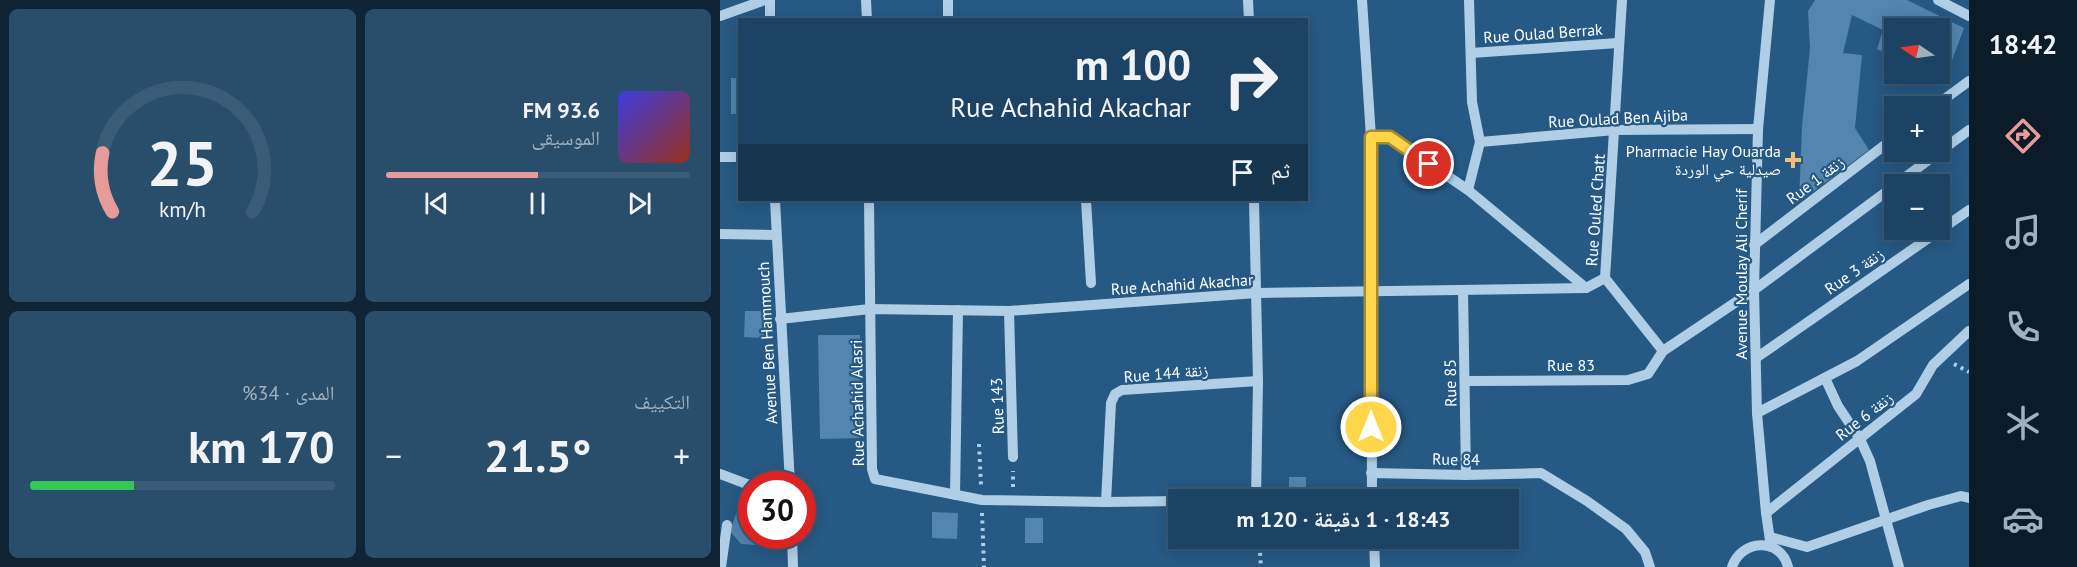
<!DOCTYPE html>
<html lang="ar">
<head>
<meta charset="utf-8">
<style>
  body { margin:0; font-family:"PT Sans","Noto Naskh Arabic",sans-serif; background:#294e6c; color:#f1f3f6; direction:rtl; height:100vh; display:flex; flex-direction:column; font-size:22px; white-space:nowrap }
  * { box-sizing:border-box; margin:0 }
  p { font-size:20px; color:#a0b0be }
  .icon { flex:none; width:33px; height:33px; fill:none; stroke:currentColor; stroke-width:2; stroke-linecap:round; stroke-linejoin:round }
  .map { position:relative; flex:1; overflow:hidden; direction:ltr }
  .details { display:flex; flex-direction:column; gap:9px; padding:9px; background:#0f2536; width:720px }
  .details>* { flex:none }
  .hud { position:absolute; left:18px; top:18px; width:570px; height:183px; border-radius:0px; box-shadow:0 3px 15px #0003,0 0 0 2px #3a5c78; direction:rtl; background:#1c4363; color:#f1f3f6; overflow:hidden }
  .needle { width:39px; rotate:283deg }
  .tools { position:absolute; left:1164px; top:18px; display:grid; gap:12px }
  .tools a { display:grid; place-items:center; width:66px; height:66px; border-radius:0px; background:#1c4363; box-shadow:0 3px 15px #0003,0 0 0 2px #3a5c78; font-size:30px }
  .speed { position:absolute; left:18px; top:471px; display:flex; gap:12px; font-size:30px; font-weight:700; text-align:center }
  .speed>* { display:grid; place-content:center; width:78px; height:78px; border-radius:50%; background:#1c4363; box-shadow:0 3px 15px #0003,0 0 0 2px #3a5c78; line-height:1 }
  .speed .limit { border:9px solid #d22; background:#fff; color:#111 }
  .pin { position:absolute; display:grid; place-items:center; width:51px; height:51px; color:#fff; margin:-26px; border:3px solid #fff; border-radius:50%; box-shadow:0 2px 6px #0007 }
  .me { position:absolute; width:66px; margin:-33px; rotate:0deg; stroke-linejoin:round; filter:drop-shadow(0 0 4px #0008) }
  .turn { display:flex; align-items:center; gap:21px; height:126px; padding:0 18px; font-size:27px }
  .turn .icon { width:78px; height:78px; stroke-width:2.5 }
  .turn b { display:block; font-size:42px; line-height:51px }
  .then { display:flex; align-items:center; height:57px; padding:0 18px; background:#0003; gap:12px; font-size:22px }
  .big { font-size:45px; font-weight:700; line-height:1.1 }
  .details .widget { flex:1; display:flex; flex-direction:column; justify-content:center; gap:9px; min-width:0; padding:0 21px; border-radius:9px; background:#294e6c }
  .details .dial { align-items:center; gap:0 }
  .dial svg { height:156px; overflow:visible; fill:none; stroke:#3a5c78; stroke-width:7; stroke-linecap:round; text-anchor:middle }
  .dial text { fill:#f1f3f6; stroke:none }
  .song { display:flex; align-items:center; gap:18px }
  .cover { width:72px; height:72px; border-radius:9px; background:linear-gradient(135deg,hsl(240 70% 55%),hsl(10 70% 35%)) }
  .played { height:6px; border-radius:3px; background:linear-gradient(90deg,#e69b98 50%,#3a5c78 50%) }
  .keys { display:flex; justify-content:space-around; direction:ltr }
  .heat { display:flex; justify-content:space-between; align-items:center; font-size:33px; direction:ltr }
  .charge { height:9px; border-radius:4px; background:linear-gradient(90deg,#34c759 34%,#3a5c78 0) }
  .details .tiles { flex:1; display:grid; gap:9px; grid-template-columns:repeat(2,1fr) }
  .trip { position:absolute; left:448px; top:489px; width:351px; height:60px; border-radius:0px; background:#1c4363; box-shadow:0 3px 15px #0003,0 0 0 2px #3a5c78; font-weight:700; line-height:60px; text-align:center; direction:rtl }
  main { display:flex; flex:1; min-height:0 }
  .tabs { display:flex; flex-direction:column; width:108px; justify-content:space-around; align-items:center; background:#0b1b28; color:#a0b0be }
  .tabs .icon { width:42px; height:42px }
  .tabs .current { color:#e69b98 }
  .tabs b { font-size:27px; color:#f1f3f6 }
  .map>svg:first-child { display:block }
</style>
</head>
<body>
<main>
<nav class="tabs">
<b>18:42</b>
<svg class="icon current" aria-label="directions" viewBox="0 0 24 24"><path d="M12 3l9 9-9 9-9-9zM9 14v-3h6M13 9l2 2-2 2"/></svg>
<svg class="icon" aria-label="music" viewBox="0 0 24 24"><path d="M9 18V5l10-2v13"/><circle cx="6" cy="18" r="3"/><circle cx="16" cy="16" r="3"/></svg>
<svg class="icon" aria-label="phone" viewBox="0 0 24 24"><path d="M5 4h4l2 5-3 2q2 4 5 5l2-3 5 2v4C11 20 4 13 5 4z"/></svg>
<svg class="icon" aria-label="climate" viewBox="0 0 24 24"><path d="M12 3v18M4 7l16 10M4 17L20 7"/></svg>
<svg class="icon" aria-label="car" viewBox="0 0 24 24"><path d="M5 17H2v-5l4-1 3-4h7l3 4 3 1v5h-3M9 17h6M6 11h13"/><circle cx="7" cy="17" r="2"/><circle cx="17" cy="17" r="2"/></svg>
</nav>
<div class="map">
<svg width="1249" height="567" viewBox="0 0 1249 567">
  <rect width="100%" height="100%" fill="#265984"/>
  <!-- building -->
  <g fill="#5385ae">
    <polygon points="1095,0 1187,0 1244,28 1226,77 1220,75 1220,28 1174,28 1174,56 1157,49 1163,30 1132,15 1123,53 1142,55 1135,128 1149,150 1079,202 1082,126 1090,48 1088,11"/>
    <rect x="11" y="78" width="9" height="36"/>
    <polygon points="25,311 44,311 44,338 24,337"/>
    <polygon points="98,335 140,335 141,438 100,439"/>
    <rect x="569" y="477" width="17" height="17"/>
    <polygon points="22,497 32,500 32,536 52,536 51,546 21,544 10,531"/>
    <polygon points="212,512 238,513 237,539 212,538"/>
    <rect x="305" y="518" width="18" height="25"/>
  </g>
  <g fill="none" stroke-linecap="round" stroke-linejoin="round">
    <!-- path -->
    <g stroke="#b0cfe7" stroke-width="4" stroke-dasharray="3 4.5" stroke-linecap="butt">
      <polyline points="1234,364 1249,372"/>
      <polyline points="259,444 261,485"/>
      <polyline points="293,487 293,471"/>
      <polyline points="262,513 264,567"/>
      <polyline points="539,538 541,567"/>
    </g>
    <!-- minor -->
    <g stroke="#b0cfe7" stroke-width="10">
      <polyline points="50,0 50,20"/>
      <polyline points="146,0 147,20"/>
      <polyline points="528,0 529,20"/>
      <polyline points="642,0 651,137 652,500"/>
      <polyline points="1050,0 1038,129 1034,290 1037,413 1046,513 1051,547"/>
      <polyline points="1218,0 1249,16"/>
      <polyline points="0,16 45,0"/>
      <polyline points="228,20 228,0"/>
      <polyline points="751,53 898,43"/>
      <polyline points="1215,106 1249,81"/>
      <polyline points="651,137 670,137 748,190 866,288"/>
      <polyline points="760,142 895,130 1038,129"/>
      <polyline points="0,157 20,157"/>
      <polyline points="1176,184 1249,130"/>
      <polyline points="748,190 760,142 752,102 749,0"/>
      <polyline points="55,200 70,484"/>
      <polyline points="149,200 152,469 155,479 262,500 386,502 459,501"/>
      <polyline points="366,200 371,283"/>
      <polyline points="0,234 56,235"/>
      <polyline points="1034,245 1174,138"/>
      <polyline points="885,278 902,0"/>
      <polyline points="885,278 943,351"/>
      <polyline points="743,290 746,475"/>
      <polyline points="289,311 293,457"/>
      <polyline points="60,319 150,309 289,311 537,293 866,288 885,278"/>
      <polyline points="1036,358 1249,210"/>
      <polyline points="1105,378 1118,406 1140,439 1150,461 1179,567"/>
      <polyline points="745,381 908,380 928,374 943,351 1034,290 1174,186"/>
      <polyline points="1037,413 1137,361 1249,284"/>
      <polyline points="651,473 746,475 821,473 867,501 906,529 925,552 930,567"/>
      <polyline points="0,474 32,486"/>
      <polyline points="235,495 238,310"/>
      <polyline points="533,500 536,499 538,381 534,200"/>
      <polyline points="386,502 391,403 395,394 402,390 538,381"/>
      <polyline points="1046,513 1196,394 1213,365 1249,331"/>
      <polyline points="72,536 73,567"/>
      <polyline points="1050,537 1087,547 1208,505 1241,496 1249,498"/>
      <polyline points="654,538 655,567"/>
      <polyline points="1,567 7,525"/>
      <path d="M1012,567C1021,539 1061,537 1068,567"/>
    </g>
  </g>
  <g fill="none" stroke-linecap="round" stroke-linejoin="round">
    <!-- route casing -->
    <g stroke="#a68a30" stroke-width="15">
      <polyline id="route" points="651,427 651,137 670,137 709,164"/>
    </g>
    <!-- route -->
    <use href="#route" stroke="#ffd54a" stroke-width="10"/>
  </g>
  <!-- markers -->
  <path fill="#f0c075" stroke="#265984" stroke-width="2" d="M1070 151h6v6h6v6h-6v6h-6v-6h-6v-6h6z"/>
  <g text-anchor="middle" stroke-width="4.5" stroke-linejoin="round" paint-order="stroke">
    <!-- street labels -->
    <g font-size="16" fill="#fff" stroke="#265984">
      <text transform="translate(823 33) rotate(-4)" y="6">Rue Oulad Berrak</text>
      <text transform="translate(898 118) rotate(-3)" y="6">Rue Oulad Ben Ajiba</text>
      <text transform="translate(1095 180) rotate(-37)" y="6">Rue 1 زنقة</text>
      <text transform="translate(875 210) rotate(-86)" y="6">Rue Ouled Chatt</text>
      <text transform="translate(1134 271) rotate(-35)" y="6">Rue 3 زنقة</text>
      <text transform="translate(1021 274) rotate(-90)" y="6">Avenue Moulay Ali Cherif</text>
      <text transform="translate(462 284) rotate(-4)" y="6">Rue Achahid Akachar</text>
      <text transform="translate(47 343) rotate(-93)" y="6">Avenue Ben Hammouch</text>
      <text x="851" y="371">Rue 83</text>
      <text transform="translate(446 373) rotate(-5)" y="6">Rue 144 زنقة</text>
      <text transform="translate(730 383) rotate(-91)" y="6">Rue 85</text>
      <text transform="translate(137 403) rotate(-91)" y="6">Rue Achahid Alasri</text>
      <text transform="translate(277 406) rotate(-92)" y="6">Rue 143</text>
      <text transform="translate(1144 416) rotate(-38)" y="6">Rue 6 زنقة</text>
      <text transform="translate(736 459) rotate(1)" y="6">Rue 84</text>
    </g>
    <!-- poi labels -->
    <g font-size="16" fill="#fff" stroke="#265984" text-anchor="end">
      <text x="1061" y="157">Pharmacie Hay Ouarda<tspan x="1061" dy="18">صيدلية حي الوردة</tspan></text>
    </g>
  </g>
</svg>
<div class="tools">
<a><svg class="needle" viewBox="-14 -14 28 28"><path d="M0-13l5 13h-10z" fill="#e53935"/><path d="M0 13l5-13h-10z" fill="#a0b0be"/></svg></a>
<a>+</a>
<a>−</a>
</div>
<div class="speed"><div class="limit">30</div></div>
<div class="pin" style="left:709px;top:164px;background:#d93025"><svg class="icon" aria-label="arrive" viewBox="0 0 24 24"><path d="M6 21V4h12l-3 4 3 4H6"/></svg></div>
<svg class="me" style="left:651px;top:427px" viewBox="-20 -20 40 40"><circle r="17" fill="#ffd54a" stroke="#fff" stroke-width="3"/><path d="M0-11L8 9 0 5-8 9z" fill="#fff"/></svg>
<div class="trip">18:43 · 1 دقيقة · 120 m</div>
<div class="hud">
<div class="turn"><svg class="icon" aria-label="right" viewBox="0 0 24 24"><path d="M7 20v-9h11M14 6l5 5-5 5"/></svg><div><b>100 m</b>Rue Achahid Akachar</div></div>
<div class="then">ثم<svg class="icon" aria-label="arrive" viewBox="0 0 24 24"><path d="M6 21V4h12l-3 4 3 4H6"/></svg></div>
</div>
</div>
<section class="details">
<div class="tiles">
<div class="widget">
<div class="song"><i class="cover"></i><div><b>93.6 FM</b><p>الموسيقى</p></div></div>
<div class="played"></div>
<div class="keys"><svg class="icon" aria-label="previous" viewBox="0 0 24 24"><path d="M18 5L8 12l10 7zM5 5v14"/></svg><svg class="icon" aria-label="pause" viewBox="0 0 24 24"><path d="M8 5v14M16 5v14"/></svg><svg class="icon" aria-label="next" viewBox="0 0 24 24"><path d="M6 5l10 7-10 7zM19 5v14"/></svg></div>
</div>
<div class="widget dial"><svg viewBox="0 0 100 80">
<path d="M14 69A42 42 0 1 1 86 69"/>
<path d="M14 69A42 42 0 0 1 9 39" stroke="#e69b98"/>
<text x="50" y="56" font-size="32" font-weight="700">25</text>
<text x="50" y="72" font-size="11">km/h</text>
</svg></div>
<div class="widget"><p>التكييف</p>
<div class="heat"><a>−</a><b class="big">21.5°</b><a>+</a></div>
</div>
<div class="widget"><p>المدى · 34%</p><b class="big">170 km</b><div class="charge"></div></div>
</div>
</section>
</main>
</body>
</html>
